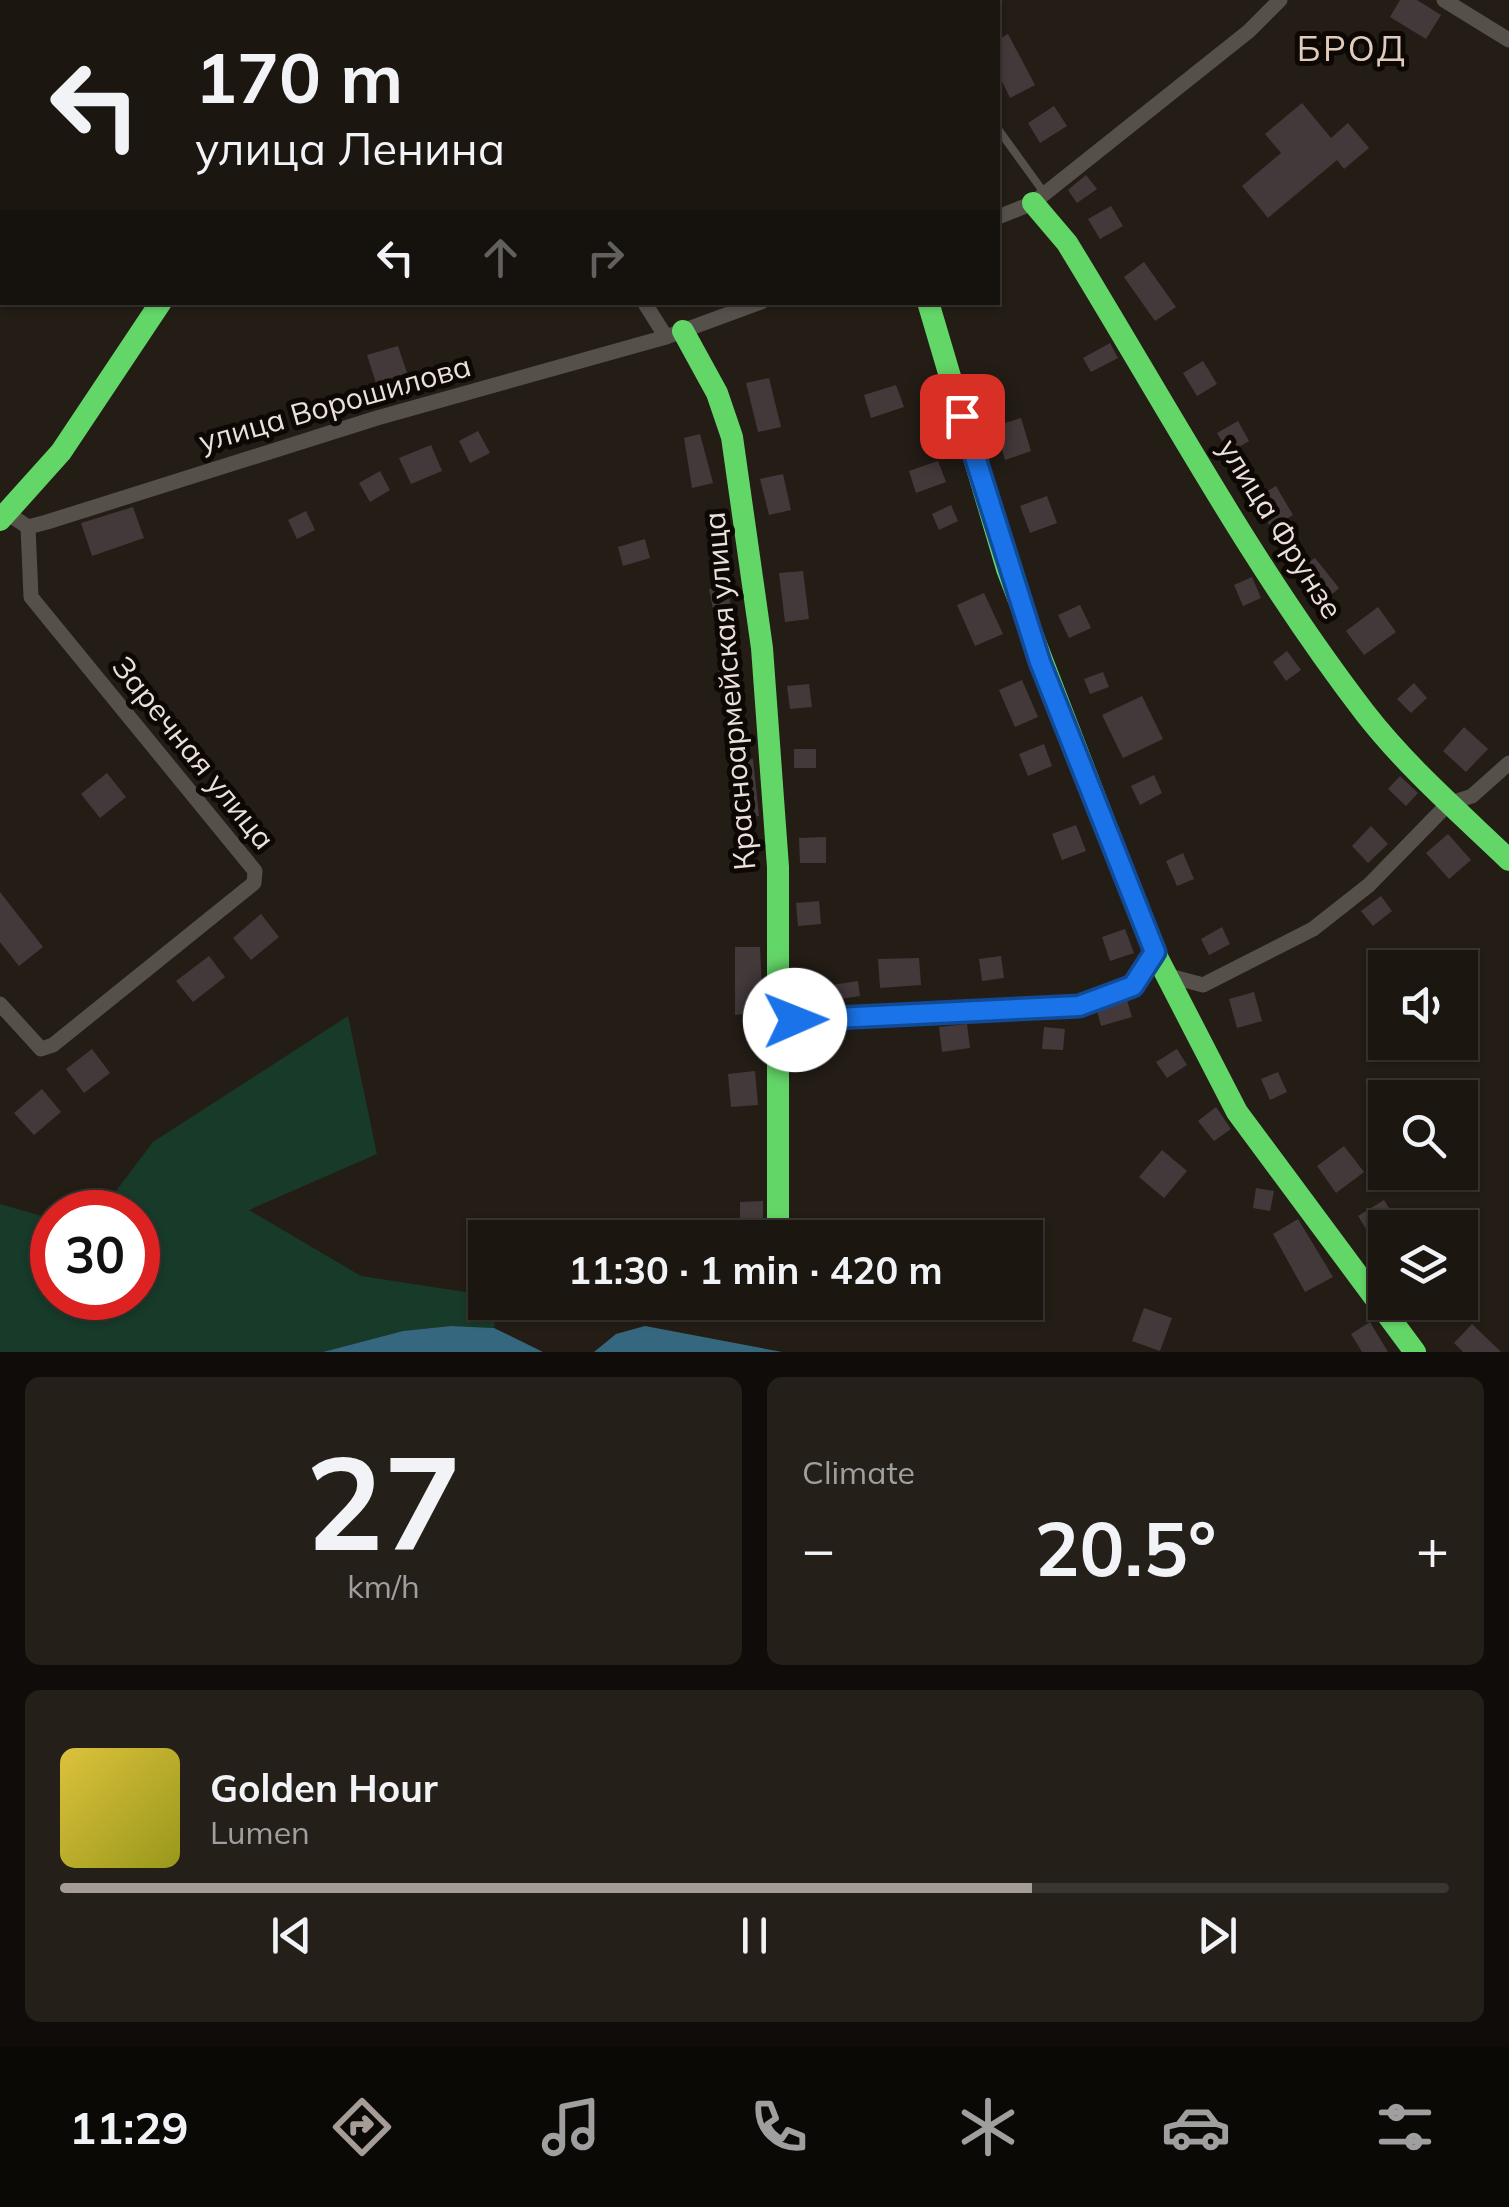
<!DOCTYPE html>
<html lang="en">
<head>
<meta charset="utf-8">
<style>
  body { margin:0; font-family:Mulish,sans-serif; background:#241f19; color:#f1f3f6; height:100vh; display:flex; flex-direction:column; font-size:38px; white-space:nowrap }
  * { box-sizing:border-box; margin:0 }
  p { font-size:32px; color:#a09f9f }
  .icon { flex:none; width:55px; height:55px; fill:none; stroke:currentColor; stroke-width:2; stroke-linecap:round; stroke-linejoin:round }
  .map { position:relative; height:1352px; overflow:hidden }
  .drawer { display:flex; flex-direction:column; gap:25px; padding:25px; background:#0f0c09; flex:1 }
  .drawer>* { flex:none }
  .hud { position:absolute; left:0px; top:0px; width:1000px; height:305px; box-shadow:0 2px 8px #0004,0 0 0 2px #393530; background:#1b1610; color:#f1f3f6; overflow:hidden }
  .fabs { position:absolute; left:1368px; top:950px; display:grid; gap:20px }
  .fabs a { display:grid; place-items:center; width:110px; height:110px; border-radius:0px; background:#1b1610; box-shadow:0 2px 8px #0004,0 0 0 2px #393530; font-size:50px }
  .speed { position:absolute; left:30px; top:1190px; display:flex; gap:20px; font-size:50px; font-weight:700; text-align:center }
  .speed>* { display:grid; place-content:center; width:130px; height:130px; border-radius:50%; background:#1b1610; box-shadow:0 2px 8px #0004,0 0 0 2px #393530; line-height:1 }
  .speed .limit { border:15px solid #d22; background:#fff; color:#111 }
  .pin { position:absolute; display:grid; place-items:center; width:85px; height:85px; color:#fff; margin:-42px; border-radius:20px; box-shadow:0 5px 15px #0006 }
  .me { position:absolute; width:110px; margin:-55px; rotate:89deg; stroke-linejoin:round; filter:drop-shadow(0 0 8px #0008) }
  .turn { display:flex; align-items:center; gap:35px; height:210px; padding:0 30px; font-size:45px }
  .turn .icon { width:130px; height:130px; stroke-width:2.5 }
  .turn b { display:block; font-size:70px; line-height:85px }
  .lanes { display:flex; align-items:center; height:95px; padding:0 30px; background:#0003; justify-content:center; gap:50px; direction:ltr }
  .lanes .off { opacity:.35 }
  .big { font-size:75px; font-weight:700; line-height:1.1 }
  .drawer .card { flex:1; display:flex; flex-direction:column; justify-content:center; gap:15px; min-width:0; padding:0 35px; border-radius:15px; background:#241f19 }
  .drawer .dial { align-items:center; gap:0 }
  .dial b { font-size:130px; line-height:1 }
  .song { display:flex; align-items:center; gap:30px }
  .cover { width:120px; height:120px; border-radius:15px; background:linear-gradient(135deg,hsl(50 70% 55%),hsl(60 70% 35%)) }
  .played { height:10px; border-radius:5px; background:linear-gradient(90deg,#a59c95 70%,#393530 70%) }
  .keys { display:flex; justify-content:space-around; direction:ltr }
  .heat { display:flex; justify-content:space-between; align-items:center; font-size:55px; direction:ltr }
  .drawer .tiles { flex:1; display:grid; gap:25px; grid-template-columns:1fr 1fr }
  .card:last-child { grid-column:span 2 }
  .trip { position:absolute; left:468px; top:1220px; width:575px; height:100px; border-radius:0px; background:#1b1610; box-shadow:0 2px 8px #0004,0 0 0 2px #393530; font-weight:700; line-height:100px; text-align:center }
  .tab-bar { display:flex; height:160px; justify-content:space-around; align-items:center; background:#0b0906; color:#a09f9f }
  .tab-bar .icon { width:70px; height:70px }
  .tab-bar .on { color:#a59c95 }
  .tab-bar b { font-size:45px; color:#f1f3f6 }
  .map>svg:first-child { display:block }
</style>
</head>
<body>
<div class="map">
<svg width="1509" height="1352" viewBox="0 0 1509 1352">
  <rect width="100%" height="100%" fill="#241d16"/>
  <!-- green -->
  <polygon fill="#173a29" points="348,1016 377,1154 249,1210 361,1276 485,1295 485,1302 497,1303 494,1328 451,1326 403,1331 323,1352 0,1352 0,1204 52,1219 52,1298 138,1298 138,1212 100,1212 153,1142"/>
  <!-- water -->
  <g fill="#35687e">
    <polygon points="451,1326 494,1328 543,1352 323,1352 403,1331"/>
    <polygon points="645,1326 782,1352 594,1352 616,1334"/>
  </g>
  <!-- building -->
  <g fill="#43393b">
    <polygon points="1400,0 1417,0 1441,15 1426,39 1390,17"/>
    <polygon points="1008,34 1035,85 1010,98 998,73 998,40"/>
    <polygon points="1302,103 1331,138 1348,123 1369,148 1344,169 1337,160 1268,218 1242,186 1281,153 1265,134"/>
    <polygon points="1054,106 1067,126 1040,143 1028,123"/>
    <polygon points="1086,175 1097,189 1077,203 1068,190"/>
    <polygon points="1111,206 1123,226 1100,239 1088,219"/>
    <polygon points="1144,262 1176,307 1155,321 1124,277"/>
    <polygon points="1110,343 1118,358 1091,372 1083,358"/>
    <polygon points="398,346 407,373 376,383 367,355"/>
    <polygon points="1203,361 1217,384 1197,396 1183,373"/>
    <polygon points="769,378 781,427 758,432 746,383"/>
    <polygon points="896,385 904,407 871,418 864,395"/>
    <polygon points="1021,418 1031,451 1005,460 995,426"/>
    <polygon points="1238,421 1249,441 1229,453 1217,433"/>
    <polygon points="478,431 490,453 470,463 459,441"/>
    <polygon points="700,434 713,483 692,488 684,438"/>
    <polygon points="431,445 442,471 411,484 399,458"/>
    <polygon points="938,461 946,482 916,493 909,471"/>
    <polygon points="380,471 390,490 370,502 359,483"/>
    <polygon points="783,474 791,510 769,515 760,479"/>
    <polygon points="1276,486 1293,515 1271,528 1254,499"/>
    <polygon points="1047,496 1057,523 1030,533 1020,506"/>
    <polygon points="951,505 958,521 939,530 932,514"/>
    <polygon points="133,507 144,538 92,556 81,523"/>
    <polygon points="306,511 315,530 297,539 288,520"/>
    <polygon points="645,539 650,558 623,566 618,547"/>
    <polygon points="1315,558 1339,588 1324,601 1298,569"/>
    <polygon points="803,571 809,619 785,622 779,573"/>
    <polygon points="1252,577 1261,598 1243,606 1234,585"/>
    <polygon points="727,586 733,616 715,619 709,589"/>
    <polygon points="984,593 1003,634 975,646 957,605"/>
    <polygon points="1080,605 1091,628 1069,638 1058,615"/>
    <polygon points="1378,607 1396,632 1364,655 1346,631"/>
    <polygon points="1287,651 1301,670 1286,681 1273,662"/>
    <polygon points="740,664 743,687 721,690 719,667"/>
    <polygon points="1103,672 1109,687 1090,694 1084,679"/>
    <polygon points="1022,680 1038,717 1015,727 999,690"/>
    <polygon points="1414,683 1427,698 1411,713 1397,699"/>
    <polygon points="809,684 812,707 790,709 787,686"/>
    <polygon points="1142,696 1163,739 1123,758 1102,715"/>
    <polygon points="1464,727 1488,749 1466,772 1443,751"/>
    <polygon points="1044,744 1052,766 1028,776 1019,754"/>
    <rect x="794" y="749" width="22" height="19"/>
    <polygon points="753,759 759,816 737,819 731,761"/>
    <polygon points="107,773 126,797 100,818 81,794"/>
    <polygon points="1154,775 1162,793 1140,805 1131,786"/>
    <polygon points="1400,776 1418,793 1406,806 1388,789"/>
    <polygon points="1076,825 1086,851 1062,860 1052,834"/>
    <polygon points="1371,826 1388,844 1368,863 1352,846"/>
    <polygon points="1448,834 1471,860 1449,879 1426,853"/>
    <polygon points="826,837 826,863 800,863 799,838"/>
    <polygon points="1183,853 1194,879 1177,886 1166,861"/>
    <polygon points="0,892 43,947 19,966 0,942"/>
    <polygon points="1381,896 1392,911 1373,926 1361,911"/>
    <polygon points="819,901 821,924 798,926 796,903"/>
    <polygon points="261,914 279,937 251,960 233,938"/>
    <polygon points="1222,927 1230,944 1209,955 1201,939"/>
    <polygon points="1125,929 1134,953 1110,961 1102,937"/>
    <polygon points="735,947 760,947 763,1012 735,1015"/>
    <polygon points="209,956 225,977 193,1002 176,981"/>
    <polygon points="1001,956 1004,978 982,981 979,959"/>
    <polygon points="919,958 921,985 880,988 878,959"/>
    <polygon points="858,981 860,996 834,1000 832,985"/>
    <polygon points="1254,992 1262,1021 1237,1028 1229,999"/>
    <polygon points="1127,1000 1132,1017 1101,1026 1097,1011"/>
    <polygon points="967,1024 970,1048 942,1052 939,1027"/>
    <polygon points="1044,1027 1065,1029 1063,1050 1042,1049"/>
    <rect x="797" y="1032" width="30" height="18"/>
    <polygon points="92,1049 110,1073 84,1093 66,1069"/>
    <polygon points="1177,1049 1187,1065 1167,1078 1156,1062"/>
    <polygon points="755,1071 758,1105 731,1107 728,1074"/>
    <polygon points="1278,1072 1287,1092 1270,1100 1261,1079"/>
    <polygon points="42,1089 61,1112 34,1135 14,1113"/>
    <polygon points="1216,1107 1231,1129 1214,1141 1198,1121"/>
    <polygon points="1344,1146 1364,1172 1336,1193 1317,1166"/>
    <polygon points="1162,1150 1187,1171 1164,1198 1139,1177"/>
    <polygon points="1256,1188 1274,1191 1270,1211 1253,1208"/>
    <polygon points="1384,1200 1399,1224 1385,1228 1373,1240 1358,1216"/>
    <polygon points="763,1201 763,1222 740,1223 740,1202"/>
    <polygon points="1298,1219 1333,1277 1305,1292 1273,1234"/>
    <polygon points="1144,1308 1172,1318 1160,1351 1132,1341"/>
    <polygon points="1370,1322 1388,1352 1362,1352 1351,1334"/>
    <polygon points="1472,1324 1501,1352 1463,1352 1454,1343"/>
  </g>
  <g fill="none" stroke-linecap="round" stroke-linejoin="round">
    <!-- lane -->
    <g stroke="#56504b" stroke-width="8">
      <polyline points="921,0 922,2"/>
      <polyline points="39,2 42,0"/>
      <polyline points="0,33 2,31"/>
      <polyline points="998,129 1045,194"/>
    </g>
    <!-- street -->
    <g stroke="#56504b" stroke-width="15">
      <polyline points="837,0 838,2"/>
      <polyline points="1444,0 1509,40"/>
      <polyline points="998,217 1033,203 1249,31 1280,0"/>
      <polyline points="644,302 666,337"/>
      <polyline points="7,513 28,527 47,522 377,418 666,337 761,302"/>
      <polyline points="1166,975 1203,985 1313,929 1369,885 1448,804 1472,796 1509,763"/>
      <polyline points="0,1004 41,1049 53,1045 254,883 255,871 31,597 28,527"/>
      <polyline points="781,1015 826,1020 982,1008 1079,1006 1133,986 1155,953"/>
    </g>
    <!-- fast -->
    <g stroke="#63d668" stroke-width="22">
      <polyline points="341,2 343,0"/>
      <path d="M1033,203L1067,243C1164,401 1252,566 1365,713C1407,767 1460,813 1509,860"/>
      <polyline points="928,302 1007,569 1155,953 1237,1112 1415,1352"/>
      <polyline points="683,331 717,393 732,437 762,648 778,867 778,1238"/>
      <polyline points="0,520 61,452 161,302"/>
    </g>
  </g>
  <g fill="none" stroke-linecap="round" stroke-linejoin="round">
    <!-- route casing -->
    <g stroke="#114b97" stroke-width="25">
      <polyline id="route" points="795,1020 1079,1006 1133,986 1155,952 1040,662 962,416"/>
    </g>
    <!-- route -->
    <use href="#route" stroke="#1a73e8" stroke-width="18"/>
  </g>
  <g text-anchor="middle" stroke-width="10" stroke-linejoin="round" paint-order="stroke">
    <!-- street labels -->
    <g font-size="30" fill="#ebe1da" stroke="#0e0804">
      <text transform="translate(335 404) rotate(-16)" y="10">улица Ворошилова</text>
      <text transform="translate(1280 529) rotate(58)" y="10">улица Фрунзе</text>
      <text transform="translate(730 691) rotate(-95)" y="10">Красноармейская улица</text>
      <text transform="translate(193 753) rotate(51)" y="10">Заречная улица</text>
    </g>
    <!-- quarter labels -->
    <g font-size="35" letter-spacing="2.5" fill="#e0ccbd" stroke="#0e0804">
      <text x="1352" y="61">БРОД</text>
    </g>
  </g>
</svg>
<div class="fabs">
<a><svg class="icon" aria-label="sound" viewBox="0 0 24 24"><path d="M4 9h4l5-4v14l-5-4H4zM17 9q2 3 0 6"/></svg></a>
<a><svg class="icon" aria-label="search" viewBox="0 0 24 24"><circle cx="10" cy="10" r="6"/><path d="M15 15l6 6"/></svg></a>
<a><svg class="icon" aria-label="layers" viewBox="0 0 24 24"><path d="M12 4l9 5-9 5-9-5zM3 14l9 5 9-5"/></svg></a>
</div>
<div class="speed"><div class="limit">30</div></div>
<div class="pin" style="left:962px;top:416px;background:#d93025"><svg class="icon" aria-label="arrive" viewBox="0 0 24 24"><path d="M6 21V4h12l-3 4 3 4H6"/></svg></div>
<svg class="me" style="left:795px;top:1020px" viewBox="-20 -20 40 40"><circle r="19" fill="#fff"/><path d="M0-13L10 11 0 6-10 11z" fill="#1a73e8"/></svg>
<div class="trip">11:30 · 1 min · 420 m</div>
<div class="hud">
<div class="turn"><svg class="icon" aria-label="left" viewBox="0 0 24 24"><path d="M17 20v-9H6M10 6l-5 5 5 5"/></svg><div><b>170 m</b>улица Ленина</div></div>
<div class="lanes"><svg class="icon" aria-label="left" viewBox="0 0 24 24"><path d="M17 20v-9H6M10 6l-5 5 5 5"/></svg><svg class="icon off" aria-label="ahead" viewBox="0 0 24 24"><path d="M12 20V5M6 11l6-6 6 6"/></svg><svg class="icon off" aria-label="right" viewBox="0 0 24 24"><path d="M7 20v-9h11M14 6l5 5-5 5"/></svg></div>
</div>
</div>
<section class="drawer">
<div class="tiles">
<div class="card dial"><b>27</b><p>km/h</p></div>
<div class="card"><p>Climate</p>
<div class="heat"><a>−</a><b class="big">20.5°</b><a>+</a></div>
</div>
<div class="card">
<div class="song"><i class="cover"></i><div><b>Golden Hour</b><p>Lumen</p></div></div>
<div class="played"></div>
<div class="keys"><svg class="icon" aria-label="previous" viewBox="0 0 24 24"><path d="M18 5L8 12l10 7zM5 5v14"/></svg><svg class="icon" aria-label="pause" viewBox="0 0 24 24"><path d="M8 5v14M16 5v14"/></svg><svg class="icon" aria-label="next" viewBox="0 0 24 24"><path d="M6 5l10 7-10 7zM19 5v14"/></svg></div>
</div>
</div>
</section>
<nav class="tab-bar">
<b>11:29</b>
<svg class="icon on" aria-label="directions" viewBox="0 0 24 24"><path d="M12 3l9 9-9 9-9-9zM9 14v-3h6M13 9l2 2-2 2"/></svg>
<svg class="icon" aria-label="music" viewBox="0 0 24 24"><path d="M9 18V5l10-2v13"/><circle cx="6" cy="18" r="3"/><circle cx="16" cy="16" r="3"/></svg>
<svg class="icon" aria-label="phone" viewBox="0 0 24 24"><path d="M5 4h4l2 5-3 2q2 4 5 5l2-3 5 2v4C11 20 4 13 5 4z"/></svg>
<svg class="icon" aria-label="climate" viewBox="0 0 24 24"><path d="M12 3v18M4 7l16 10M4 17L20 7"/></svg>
<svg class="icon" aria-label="car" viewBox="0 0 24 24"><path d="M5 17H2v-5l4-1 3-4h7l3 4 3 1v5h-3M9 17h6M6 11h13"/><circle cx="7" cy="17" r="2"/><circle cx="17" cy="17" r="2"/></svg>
<svg class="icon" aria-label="filters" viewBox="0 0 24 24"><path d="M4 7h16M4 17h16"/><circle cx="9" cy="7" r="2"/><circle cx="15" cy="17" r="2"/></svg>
</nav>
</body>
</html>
